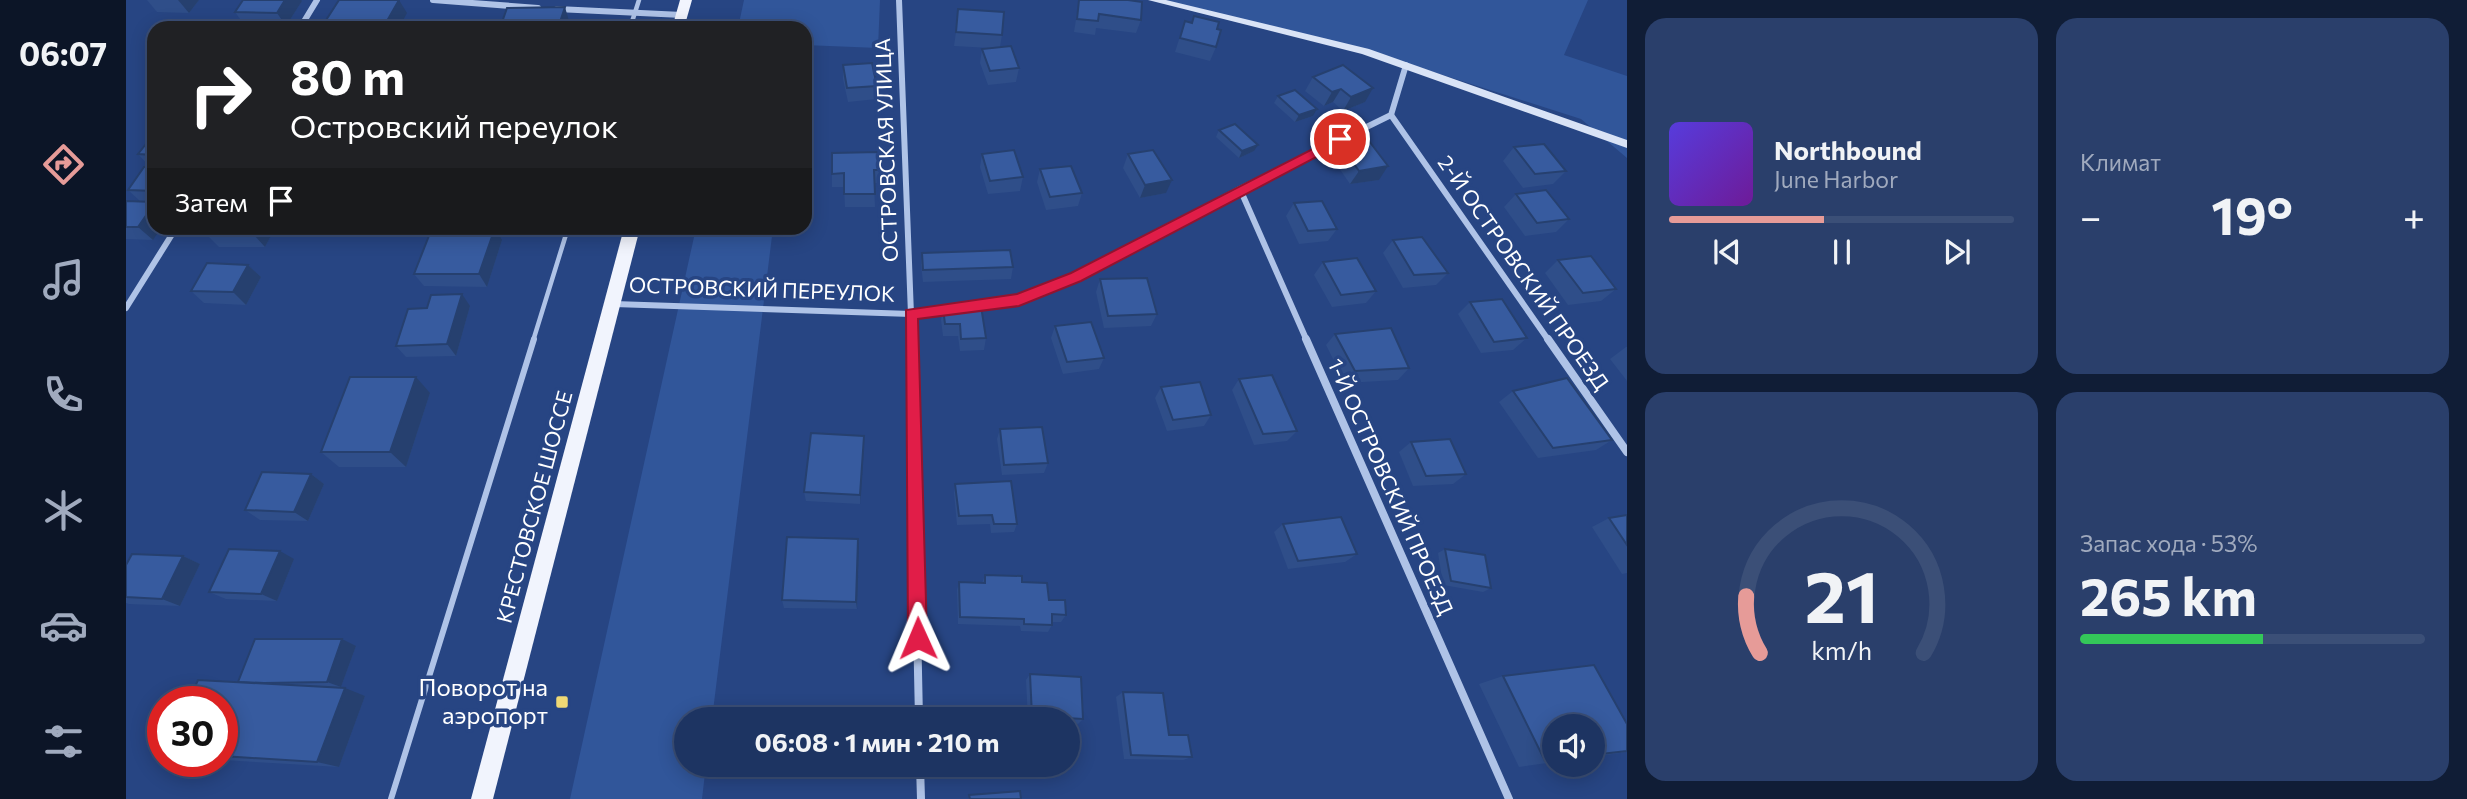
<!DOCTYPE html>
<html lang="ru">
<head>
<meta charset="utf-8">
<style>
  body { margin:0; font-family:Commissioner,sans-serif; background:#2a3f6b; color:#f1f3f6; height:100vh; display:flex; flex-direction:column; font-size:26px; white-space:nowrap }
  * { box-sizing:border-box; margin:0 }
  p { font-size:23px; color:#a0aabe }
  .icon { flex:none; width:38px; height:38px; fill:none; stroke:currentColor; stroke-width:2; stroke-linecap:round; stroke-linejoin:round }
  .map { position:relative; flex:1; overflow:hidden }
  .details { display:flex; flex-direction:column; gap:18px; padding:18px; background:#101d36; width:840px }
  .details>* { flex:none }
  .guide { position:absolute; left:21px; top:21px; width:665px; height:214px; border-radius:21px; box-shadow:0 4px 18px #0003,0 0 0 2px #3b4f77; background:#202124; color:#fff; overflow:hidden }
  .controls { position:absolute; left:1416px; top:714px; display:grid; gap:14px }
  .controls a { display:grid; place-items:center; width:63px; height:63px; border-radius:50%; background:#1d3462; box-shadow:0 4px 18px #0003,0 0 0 2px #3b4f77; font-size:35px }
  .speed { position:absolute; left:21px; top:686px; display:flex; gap:14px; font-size:35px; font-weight:700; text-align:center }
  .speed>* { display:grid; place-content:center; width:91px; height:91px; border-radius:50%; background:#1d3462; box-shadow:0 4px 18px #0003,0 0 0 2px #3b4f77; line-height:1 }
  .speed .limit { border:10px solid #d22; background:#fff; color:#111 }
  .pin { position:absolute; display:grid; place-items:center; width:60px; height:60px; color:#fff; margin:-30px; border:4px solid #fff; border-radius:50%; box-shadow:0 2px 7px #0007 }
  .me { position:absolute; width:77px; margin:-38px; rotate:359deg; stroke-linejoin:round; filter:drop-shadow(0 0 5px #0008) }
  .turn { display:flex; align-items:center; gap:24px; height:147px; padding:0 28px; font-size:32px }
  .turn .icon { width:91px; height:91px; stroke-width:2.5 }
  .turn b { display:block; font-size:49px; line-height:60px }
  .then { display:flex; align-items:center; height:66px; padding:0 28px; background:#0003; gap:14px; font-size:26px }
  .big { font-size:52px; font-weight:700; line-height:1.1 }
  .details .widget { flex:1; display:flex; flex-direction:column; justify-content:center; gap:10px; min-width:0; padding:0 24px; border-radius:21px; background:#2a3f6b }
  .details .dial { align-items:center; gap:0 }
  .dial svg { height:182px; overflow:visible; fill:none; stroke:#3b4f77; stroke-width:7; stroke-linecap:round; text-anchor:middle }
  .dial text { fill:#f1f3f6; stroke:none }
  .song { display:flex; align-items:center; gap:21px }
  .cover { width:84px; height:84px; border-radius:10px; background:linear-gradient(135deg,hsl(250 70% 55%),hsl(280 70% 35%)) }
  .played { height:7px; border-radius:4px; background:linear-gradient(90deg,#e69b98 45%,#3b4f77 45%) }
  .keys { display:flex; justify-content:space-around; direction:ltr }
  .heat { display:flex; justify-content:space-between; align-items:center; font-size:38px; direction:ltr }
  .charge { height:10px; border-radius:5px; background:linear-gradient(90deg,#34c759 53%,#3b4f77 0) }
  .details .tiles { flex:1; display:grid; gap:18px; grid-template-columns:repeat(2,1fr) }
  .trip { position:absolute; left:548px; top:707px; width:406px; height:70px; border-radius:35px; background:#1d3462; box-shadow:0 4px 18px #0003,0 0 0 2px #3b4f77; font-weight:700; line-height:70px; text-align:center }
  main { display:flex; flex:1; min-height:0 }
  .menu { display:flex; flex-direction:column; width:126px; justify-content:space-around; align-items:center; background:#0c1527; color:#a0aabe }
  .menu .icon { width:49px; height:49px }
  .menu .selected { color:#e69b98 }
  .menu b { font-size:32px; color:#f1f3f6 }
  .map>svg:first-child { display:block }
</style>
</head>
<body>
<main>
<nav class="menu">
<b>06:07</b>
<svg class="icon selected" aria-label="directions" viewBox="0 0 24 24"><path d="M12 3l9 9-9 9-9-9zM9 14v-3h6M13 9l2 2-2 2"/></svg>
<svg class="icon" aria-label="music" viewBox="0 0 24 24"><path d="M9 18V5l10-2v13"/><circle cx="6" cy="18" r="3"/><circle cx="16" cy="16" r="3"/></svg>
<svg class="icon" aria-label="phone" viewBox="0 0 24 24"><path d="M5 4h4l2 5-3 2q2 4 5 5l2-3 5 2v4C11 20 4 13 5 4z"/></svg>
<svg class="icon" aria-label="climate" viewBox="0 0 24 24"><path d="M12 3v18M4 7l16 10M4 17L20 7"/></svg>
<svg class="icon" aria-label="car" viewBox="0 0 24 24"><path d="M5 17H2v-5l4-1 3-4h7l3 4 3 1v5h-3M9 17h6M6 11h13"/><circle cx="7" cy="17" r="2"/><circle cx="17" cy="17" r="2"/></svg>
<svg class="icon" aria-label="filters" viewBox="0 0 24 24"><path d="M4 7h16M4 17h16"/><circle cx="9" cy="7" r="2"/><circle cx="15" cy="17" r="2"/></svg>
</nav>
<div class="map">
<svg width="1501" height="799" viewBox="0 0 1501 799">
  <rect width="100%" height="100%" fill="#274583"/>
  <!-- green -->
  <g fill="#31569a">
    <polygon points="618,0 754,0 752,48 679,45 679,28 612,28"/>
    <polygon points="1023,0 1462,0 1438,55 1501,76 1501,158 1455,119 1295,68"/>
    <polygon points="570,228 647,228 586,719 560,719 560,765 580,765 576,799 444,799"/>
  </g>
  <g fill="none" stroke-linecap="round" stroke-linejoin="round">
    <!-- lane-far1 -->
    <g stroke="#afc3e7" stroke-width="4.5">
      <polyline points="504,28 513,0"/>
      <polyline points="407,341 442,228"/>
    </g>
    <!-- lane -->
    <polyline stroke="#afc3e7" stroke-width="6" points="265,799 408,339"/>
    <!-- street-far1 -->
    <g stroke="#afc3e7" stroke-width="6">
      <polyline points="307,0 412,8"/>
      <polyline points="773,0 786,341"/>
      <polyline points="431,9 556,15"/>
      <polyline points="174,28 191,0"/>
      <polyline points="1265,115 1423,341"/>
      <polyline points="1114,189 1181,341"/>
      <polyline points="488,304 785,314 893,300 950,277 1114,189 1265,115 1280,65"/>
      <polyline points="0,308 50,228"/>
    </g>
    <!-- street -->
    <g stroke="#afc3e7" stroke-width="8">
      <polyline points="785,339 793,719"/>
      <polyline points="1180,339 1383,799"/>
      <polyline points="1422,339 1501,452"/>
      <polyline points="794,765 795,799"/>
    </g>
    <!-- secondary -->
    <polygon fill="#d9e3f6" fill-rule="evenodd" points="1022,0 1040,0 1243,49 1501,140 1501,148 1236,54"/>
    <!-- primary -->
    <g fill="#f1f4fd" fill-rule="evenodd">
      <polygon points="554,0 566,0 558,28 546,28"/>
      <polygon points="498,228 514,228 367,799 345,799"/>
    </g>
  </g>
  <!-- wall -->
  <g fill="#2f4e89">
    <polygon points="21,0 73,0 63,13 31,12"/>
    <polygon points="953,0 1002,0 1015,20 1010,33 970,28 969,35 948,32"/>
    <polygon points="176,1 160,26 119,26 109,12"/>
    <polygon points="1059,21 1091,29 1090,47 1084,61 1049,52"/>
    <polygon points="830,32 876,35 874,47 893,68 890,82 862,85 854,63 856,49 864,48 828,46"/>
    <polygon points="717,65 751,86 751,99 722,102 717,79"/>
    <polygon points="1217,65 1239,102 1217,111 1207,102 1198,106 1179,91 1187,77"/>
    <polygon points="1152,96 1187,116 1169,122 1148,103"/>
    <polygon points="1093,130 1128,151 1113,158 1090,137"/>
    <polygon points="28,134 28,228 27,240 0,239 0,201 14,201 2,190 24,167 12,154"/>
    <polygon points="1212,141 1253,180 1224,184 1204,155"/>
    <polygon points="1388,147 1440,171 1427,184 1397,188 1377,161"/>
    <polygon points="753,152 754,183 748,183 749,207 719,207 718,187 706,187 706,174"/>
    <polygon points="856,154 897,177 894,191 862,194 854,167"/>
    <polygon points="1002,154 1040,193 1014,198 997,168"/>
    <polygon points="914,169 956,193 952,206 920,210 911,182"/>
    <polygon points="1390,194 1443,219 1430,232 1399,236 1378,207"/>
    <polygon points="1168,203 1211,229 1202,241 1173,244 1160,216"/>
    <polygon points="149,228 139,247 93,247 80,234"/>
    <polygon points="376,240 361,287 298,286 288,274"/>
    <polygon points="1267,240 1322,273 1310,285 1277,288 1257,253"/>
    <polygon points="796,253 887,267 885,279 797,282 795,265"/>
    <polygon points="1432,260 1490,289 1475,301 1442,305 1419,273"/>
    <polygon points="1197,262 1250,291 1240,303 1206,307 1188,275"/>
    <polygon points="122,265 135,277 120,305 78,303 65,291"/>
    <polygon points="974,279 1031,314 1025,326 978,328 970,292"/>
    <polygon points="1344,302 1401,338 1387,350 1355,353 1332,314"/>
    <polygon points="344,306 330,356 280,357 270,346"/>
    <polygon points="817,308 860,338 858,350 834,351 832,336 817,336 815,320"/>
    <polygon points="929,326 978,358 973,369 937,374 925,338"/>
    <polygon points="1209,334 1283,368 1272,380 1219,383 1200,345"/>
    <polygon points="1500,347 1501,347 1501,381 1484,359"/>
    <polygon points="1113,379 1171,431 1161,441 1128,445 1106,390"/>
    <polygon points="1035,387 1085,415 1078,426 1041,431 1029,398"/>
    <polygon points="1387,391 1486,440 1470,450 1412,458 1373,402"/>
    <polygon points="304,393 280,467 213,467 195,452"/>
    <polygon points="874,429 922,463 918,473 876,475 871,439"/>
    <polygon points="1285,442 1340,474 1327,484 1287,486 1273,452"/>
    <polygon points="738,446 734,504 680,501 678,492"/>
    <polygon points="185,474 198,484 182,521 134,520 119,510"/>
    <polygon points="829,484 891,524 888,532 865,533 864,524 831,525 828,493"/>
    <polygon points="1501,515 1501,573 1496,574 1466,527 1483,518"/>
    <polygon points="1157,524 1231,554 1219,562 1162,569 1148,532"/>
    <polygon points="733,547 731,609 658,608 656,600"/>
    <polygon points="1319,549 1365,588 1357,592 1317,585 1312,553"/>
    <polygon points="57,556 74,564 54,606 3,604 0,603 0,565"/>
    <polygon points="168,559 151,601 100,599 83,592"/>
    <polygon points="859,575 896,582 923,600 940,615 935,622 926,622 926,625 922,632 895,631 894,626 832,624 831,590 833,582 856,583"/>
    <polygon points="230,646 215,687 208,687 239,696 213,767 96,760 96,702 112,682"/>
    <polygon points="904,674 957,719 952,724 942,723 942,719 902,719 900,680"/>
    <polygon points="1377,676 1501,724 1501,752 1466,757 1466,726 1428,726 1428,762 1393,767 1353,684"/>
    <polygon points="997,692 1043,735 1066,757 1057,760 998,759 990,697"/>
  </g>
  <!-- shaded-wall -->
  <g fill="#26406f">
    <polygon points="52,0 73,0 63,13"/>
    <polygon points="159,0 175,0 176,1 160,26 151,13"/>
    <polygon points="273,0 281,13 273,28 257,28"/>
    <polygon points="439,7 443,21 441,28 432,28"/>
    <polygon points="1247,88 1239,102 1217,111 1225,97"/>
    <polygon points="1215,89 1207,102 1198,106 1206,92"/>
    <polygon points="1191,109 1187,116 1169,122 1173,115"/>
    <polygon points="1132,145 1128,151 1113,158 1116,151"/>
    <polygon points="1262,166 1253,180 1224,184 1233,171"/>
    <polygon points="1046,180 1040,193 1014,198 1019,185"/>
    <polygon points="28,204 28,228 35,228 27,240 12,227"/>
    <polygon points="131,228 149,228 139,247 127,234"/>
    <polygon points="369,228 376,240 361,287 353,274"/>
    <polygon points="122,265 135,277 120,305 107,292"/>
    <polygon points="336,294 344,306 330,356 321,344"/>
    <polygon points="290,377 304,393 280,467 264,452"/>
    <polygon points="738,436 738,446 734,504 734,495"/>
    <polygon points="185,474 198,484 182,521 168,512"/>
    <polygon points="732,539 733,547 731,609 730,602"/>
    <polygon points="154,551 168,559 151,601 135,594"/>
    <polygon points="57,556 74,564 54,606 36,599"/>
    <polygon points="216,639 230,646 215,687 201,682"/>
    <polygon points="219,688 239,696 213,767 191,762"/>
  </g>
  <!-- building -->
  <g fill="#375b9f" stroke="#26406f" stroke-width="2">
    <polygon points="117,0 159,0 151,13 109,12"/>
    <polygon points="213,0 273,0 257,28 195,28"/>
    <polygon points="953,0 1002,0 1016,2 1015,20 973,14 972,21 951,19"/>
    <polygon points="439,7 432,28 374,28 381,8"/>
    <polygon points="832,9 878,12 876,35 830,32"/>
    <polygon points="1068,16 1093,22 1091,29 1095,30 1090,47 1054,38 1059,21 1066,23"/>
    <polygon points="885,46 893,68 864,71 856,49"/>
    <polygon points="746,63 751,86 721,88 717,65"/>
    <polygon points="1217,65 1247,88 1225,97 1215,89 1206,92 1187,77"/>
    <polygon points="1169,90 1191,109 1173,115 1152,96"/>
    <polygon points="1109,124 1132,145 1116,151 1093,130"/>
    <polygon points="28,134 28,155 12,154"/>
    <polygon points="1240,137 1262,166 1233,171 1212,141"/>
    <polygon points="1418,144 1440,171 1409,174 1388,147"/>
    <polygon points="888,150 897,177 864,181 856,154"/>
    <polygon points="1027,150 1046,180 1019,185 1002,154"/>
    <polygon points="753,152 754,170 748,170 749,194 718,194 718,173 706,174 706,153"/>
    <polygon points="945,166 956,193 924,197 914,169"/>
    <polygon points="18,167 28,167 28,191 2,190"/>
    <polygon points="1420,190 1443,219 1411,223 1390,194"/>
    <polygon points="0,201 28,202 28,204 12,227 0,227"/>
    <polygon points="1196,201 1211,229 1182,231 1168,203"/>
    <polygon points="84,228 131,228 127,234 80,234"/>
    <polygon points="306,228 369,228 353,274 288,274"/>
    <polygon points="1296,237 1322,273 1288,275 1267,240"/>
    <polygon points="884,250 887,267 797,270 796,253"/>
    <polygon points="1465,256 1490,289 1457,293 1432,260"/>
    <polygon points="1231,258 1250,291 1215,295 1197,262"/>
    <polygon points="81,263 122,265 107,292 65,291"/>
    <polygon points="1021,278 1031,314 982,316 974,279"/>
    <polygon points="336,294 321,344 270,346 282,309 301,308 305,295"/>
    <polygon points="1376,299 1401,338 1368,342 1344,302"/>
    <polygon points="855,306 860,338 835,339 834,324 819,324 817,308"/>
    <polygon points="965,322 978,358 941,362 929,326"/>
    <polygon points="1265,328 1283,368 1229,371 1209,334"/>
    <polygon points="1146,375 1171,431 1137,434 1113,379"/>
    <polygon points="224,377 290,377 264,452 195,452"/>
    <polygon points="1441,378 1486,440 1427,448 1387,391"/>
    <polygon points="1074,382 1085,415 1047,420 1035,387"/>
    <polygon points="916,427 922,463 878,465 874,429"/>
    <polygon points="685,433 738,436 734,495 678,492"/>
    <polygon points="1324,439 1340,474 1300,476 1285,442"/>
    <polygon points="136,472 185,474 168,512 119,510"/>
    <polygon points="885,481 891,524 868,524 866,515 833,516 829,484"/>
    <polygon points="1501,515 1501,545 1483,518"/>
    <polygon points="1215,517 1231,554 1172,561 1157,524"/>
    <polygon points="661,537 732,539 730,602 656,600"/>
    <polygon points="103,549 154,551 135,594 83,592"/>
    <polygon points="1319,549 1359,555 1365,588 1325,581"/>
    <polygon points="6,554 57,556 36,599 0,597 0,565"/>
    <polygon points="859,575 896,576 896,582 921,583 923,600 939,600 940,615 926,614 926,625 898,624 898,619 834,617 833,582 859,583"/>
    <polygon points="129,639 216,639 201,682 138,683 112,682"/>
    <polygon points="1468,665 1501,724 1501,751 1466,755 1466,726 1428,726 1428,760 1419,761 1377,676"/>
    <polygon points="904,674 955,677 957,719 906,716"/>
    <polygon points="72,680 219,688 191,762 96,756 96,702 62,702"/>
    <polygon points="997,692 1037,693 1043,735 1062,735 1066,757 1005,755"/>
    <polygon points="900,710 901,719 841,719 841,712"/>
    <polygon points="894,791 895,799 844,799 843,795"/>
  </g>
  <!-- route -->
  <polygon fill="#e11d48" stroke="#92132f" stroke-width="2" points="1214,135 1219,136 1219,142 955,281 893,306 792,319 801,638 798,645 792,648 785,645 782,638 780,310 891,294 945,273"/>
  <!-- markers -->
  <rect fill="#f0d975" stroke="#274583" stroke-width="2.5" x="429" y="695" width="14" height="14" rx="3.5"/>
  <g text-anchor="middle" stroke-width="7" stroke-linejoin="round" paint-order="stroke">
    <!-- street labels -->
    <g font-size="21" fill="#fff" stroke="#274583">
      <text transform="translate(761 150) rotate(-92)" y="7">ОСТРОВСКАЯ УЛИЦА</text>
      <text transform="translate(1397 273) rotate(55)" y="7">2-Й ОСТРОВСКИЙ ПРОЕЗД</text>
      <text transform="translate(636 290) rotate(2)" y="7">ОСТРОВСКИЙ ПЕРЕУЛОК</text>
      <text transform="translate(1264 487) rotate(66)" y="7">1-Й ОСТРОВСКИЙ ПРОЕЗД</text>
      <text transform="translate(409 507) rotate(-75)" y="7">КРЕСТОВСКОЕ ШОССЕ</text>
    </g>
    <!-- near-poi labels -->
    <g font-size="24" fill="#fff" stroke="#274583" text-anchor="end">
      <text x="422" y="696">Поворот на<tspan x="422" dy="28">аэропорт</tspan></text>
    </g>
  </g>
</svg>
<div class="controls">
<a><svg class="icon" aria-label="sound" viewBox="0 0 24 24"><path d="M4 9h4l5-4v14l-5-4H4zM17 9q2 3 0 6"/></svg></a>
</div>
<div class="speed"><div class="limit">30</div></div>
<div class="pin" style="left:1214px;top:139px;background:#d93025"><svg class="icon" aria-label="arrive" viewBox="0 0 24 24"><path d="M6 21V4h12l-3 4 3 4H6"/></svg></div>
<svg class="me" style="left:792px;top:638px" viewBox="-20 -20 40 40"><path d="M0-17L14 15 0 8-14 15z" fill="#e11d48" stroke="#fff" stroke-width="4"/></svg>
<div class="trip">06:08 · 1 мин · 210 m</div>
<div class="guide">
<div class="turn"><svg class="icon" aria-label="right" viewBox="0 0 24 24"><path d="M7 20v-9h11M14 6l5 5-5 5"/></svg><div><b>80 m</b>Островский переулок</div></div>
<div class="then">Затем<svg class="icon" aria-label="arrive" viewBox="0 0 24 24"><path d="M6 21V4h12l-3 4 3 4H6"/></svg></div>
</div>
</div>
<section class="details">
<div class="tiles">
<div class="widget">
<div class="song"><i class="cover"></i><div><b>Northbound</b><p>June Harbor</p></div></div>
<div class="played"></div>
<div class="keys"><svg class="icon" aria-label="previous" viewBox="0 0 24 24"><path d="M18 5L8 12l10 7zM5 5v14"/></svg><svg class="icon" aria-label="pause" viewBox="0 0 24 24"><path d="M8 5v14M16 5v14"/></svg><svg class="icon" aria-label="next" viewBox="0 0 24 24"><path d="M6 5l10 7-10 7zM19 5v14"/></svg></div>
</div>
<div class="widget"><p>Климат</p>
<div class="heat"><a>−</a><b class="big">19°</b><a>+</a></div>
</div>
<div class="widget dial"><svg viewBox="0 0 100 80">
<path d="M14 69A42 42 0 1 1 86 69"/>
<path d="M14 69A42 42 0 0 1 8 44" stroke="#e69b98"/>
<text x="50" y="56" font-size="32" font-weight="700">21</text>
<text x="50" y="72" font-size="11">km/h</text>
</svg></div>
<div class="widget"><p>Запас хода · 53%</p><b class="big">265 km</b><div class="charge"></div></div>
</div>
</section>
</main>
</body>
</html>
